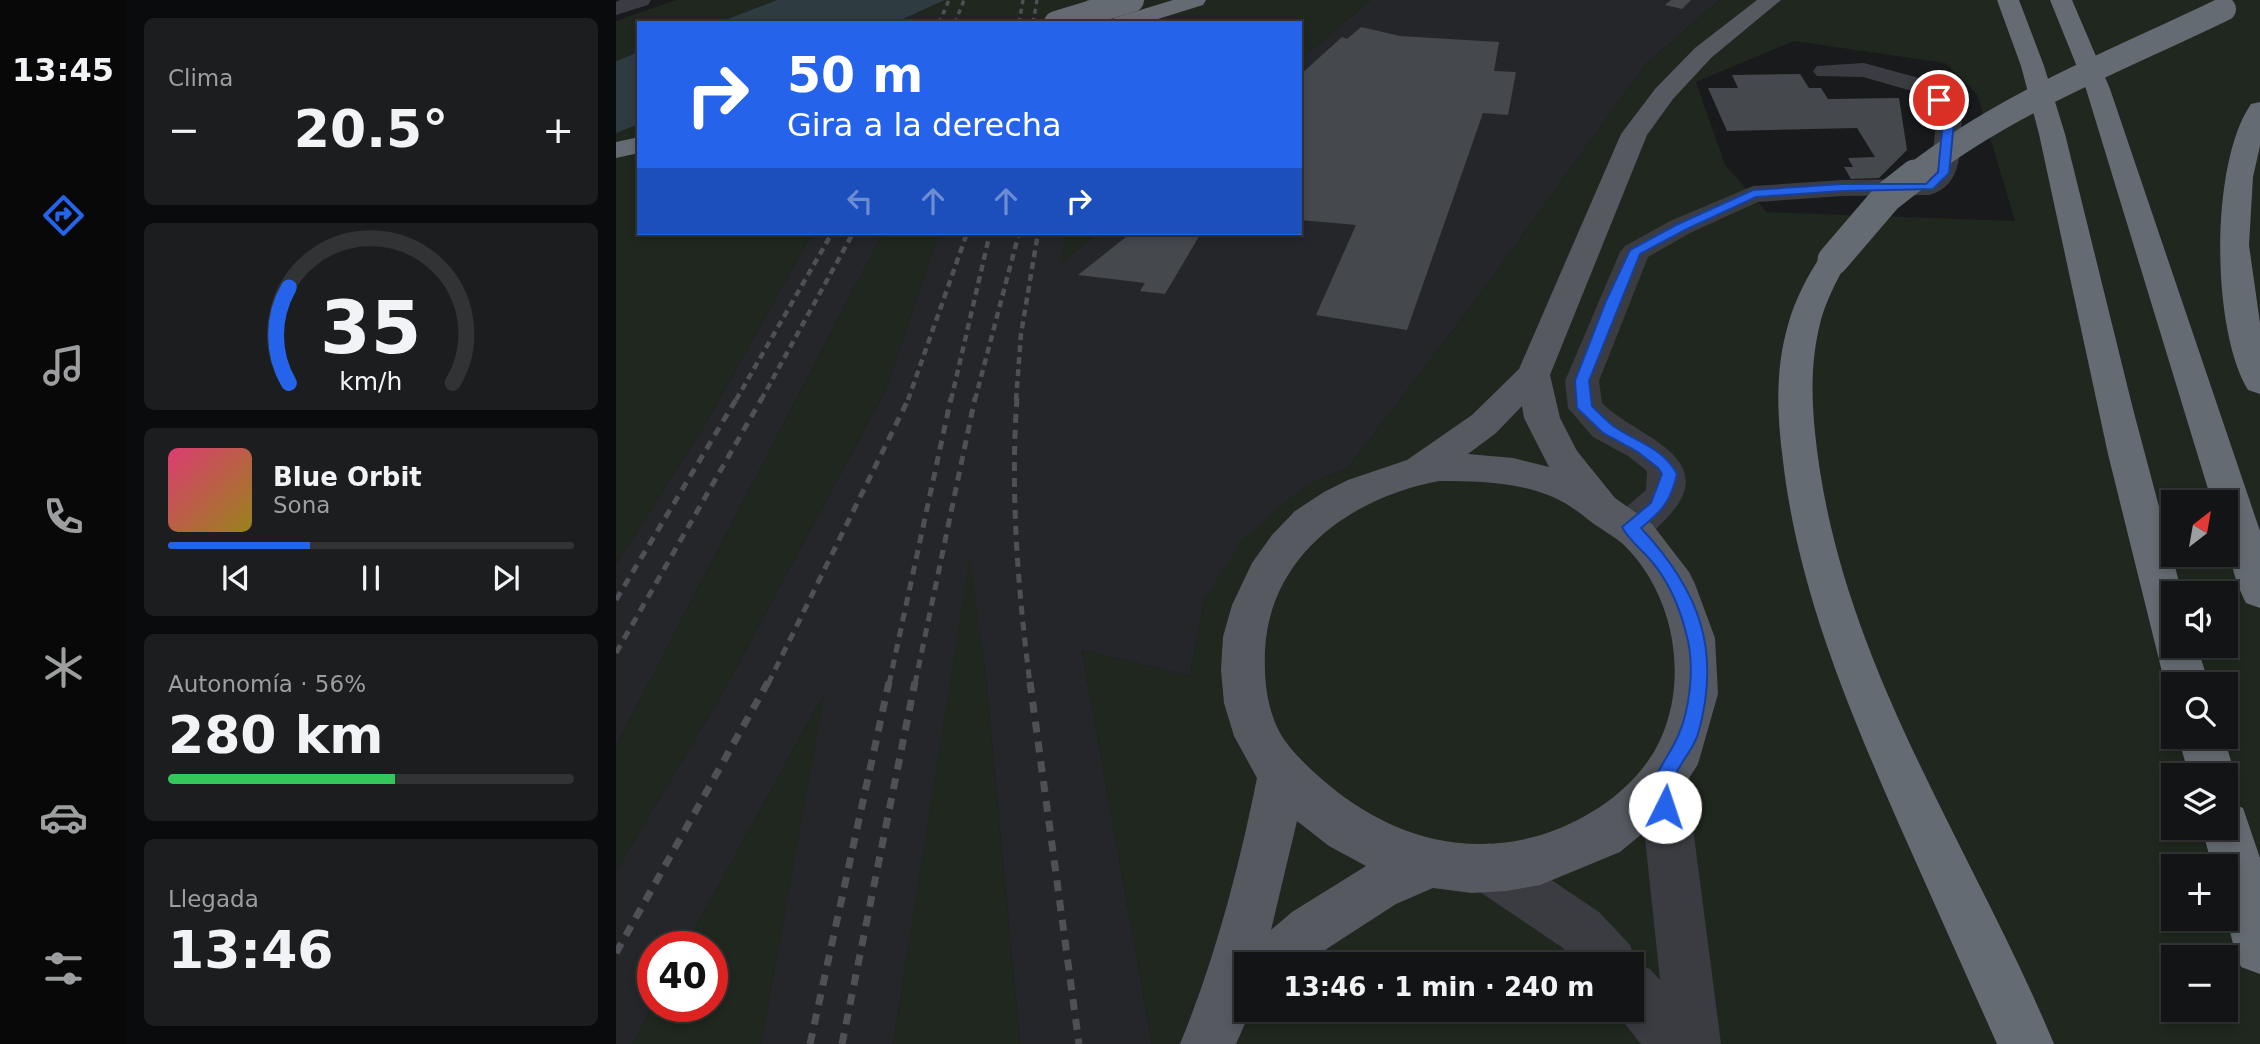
<!DOCTYPE html>
<html lang="es">
<head>
<meta charset="utf-8">
<style>
  body { margin:0; font-family:"DejaVu Sans",sans-serif; background:#1c1d1e; color:#f1f3f6; height:100vh; display:flex; flex-direction:column; font-size:26px; white-space:nowrap }
  * { box-sizing:border-box; margin:0 }
  p { font-size:23px; color:#9d9ea0 }
  .icon { flex:none; width:38px; height:38px; fill:none; stroke:currentColor; stroke-width:2; stroke-linecap:round; stroke-linejoin:round }
  .map { position:relative; flex:1; overflow:hidden }
  .panel { display:flex; flex-direction:column; gap:18px; padding:18px; background:#0a0b0c; width:490px }
  .panel>* { flex:none }
  .guide { position:absolute; left:21px; top:21px; width:665px; height:214px; border-radius:0px; box-shadow:0 4px 10px #0003,0 0 0 2px #323334; background:#2563eb; color:#fff; overflow:hidden }
  .needle { width:46px; rotate:31deg }
  .buttons { position:absolute; left:1545px; top:490px; display:grid; gap:14px }
  .buttons a { display:grid; place-items:center; width:77px; height:77px; border-radius:0px; background:#131415; box-shadow:0 4px 10px #0003,0 0 0 2px #323334; font-size:35px }
  .speed { position:absolute; left:21px; top:931px; display:flex; gap:14px; font-size:35px; font-weight:700; text-align:center }
  .speed>* { display:grid; place-content:center; width:91px; height:91px; border-radius:50%; background:#131415; box-shadow:0 4px 10px #0003,0 0 0 2px #323334; line-height:1 }
  .speed .limit { border:10px solid #d22; background:#fff; color:#111 }
  .pin { position:absolute; display:grid; place-items:center; width:60px; height:60px; color:#fff; margin:-30px; border:4px solid #fff; border-radius:50%; box-shadow:0 2px 7px #0007 }
  .me { position:absolute; width:77px; margin:-38px; rotate:4deg; stroke-linejoin:round; filter:drop-shadow(0 0 5px #0008) }
  .turn { display:flex; align-items:center; gap:24px; height:147px; padding:0 35px; font-size:32px }
  .turn .icon { width:91px; height:91px; stroke-width:2.5 }
  .turn b { display:block; font-size:49px; line-height:60px }
  .lanes { display:flex; align-items:center; height:66px; padding:0 35px; background:#0003; justify-content:center; gap:35px; direction:ltr }
  .lanes .off { opacity:.35 }
  .big { font-size:52px; font-weight:700; line-height:1.1 }
  .panel .widget { flex:1; display:flex; flex-direction:column; justify-content:center; gap:10px; min-width:0; padding:0 24px; border-radius:10px; background:#1c1d1e }
  .panel .dial { align-items:center; gap:0 }
  .dial svg { height:182px; overflow:visible; fill:none; stroke:#323334; stroke-width:7; stroke-linecap:round; text-anchor:middle }
  .dial text { fill:#f1f3f6; stroke:none }
  .song { display:flex; align-items:center; gap:21px }
  .cover { width:84px; height:84px; border-radius:10px; background:linear-gradient(135deg,hsl(340 70% 55%),hsl(50 70% 35%)) }
  .played { height:7px; border-radius:4px; background:linear-gradient(90deg,#2563eb 35%,#323334 35%) }
  .keys { display:flex; justify-content:space-around; direction:ltr }
  .heat { display:flex; justify-content:space-between; align-items:center; font-size:38px; direction:ltr }
  .charge { height:10px; border-radius:5px; background:linear-gradient(90deg,#34c759 56%,#323334 0) }
  .trip { position:absolute; left:618px; top:952px; width:410px; height:70px; border-radius:0px; background:#131415; box-shadow:0 4px 10px #0003,0 0 0 2px #323334; font-weight:700; line-height:70px; text-align:center }
  main { display:flex; flex:1; min-height:0 }
  .tabs { display:flex; flex-direction:column; width:126px; justify-content:space-around; align-items:center; background:#080808; color:#9d9ea0 }
  .tabs .icon { width:49px; height:49px }
  .tabs .current { color:#2563eb }
  .tabs b { font-size:32px; color:#f1f3f6 }
  .map>svg:first-child { display:block }
</style>
</head>
<body>
<main>
<nav class="tabs">
<b>13:45</b>
<svg class="icon current" aria-label="directions" viewBox="0 0 24 24"><path d="M12 3l9 9-9 9-9-9zM9 14v-3h6M13 9l2 2-2 2"/></svg>
<svg class="icon" aria-label="music" viewBox="0 0 24 24"><path d="M9 18V5l10-2v13"/><circle cx="6" cy="18" r="3"/><circle cx="16" cy="16" r="3"/></svg>
<svg class="icon" aria-label="phone" viewBox="0 0 24 24"><path d="M5 4h4l2 5-3 2q2 4 5 5l2-3 5 2v4C11 20 4 13 5 4z"/></svg>
<svg class="icon" aria-label="climate" viewBox="0 0 24 24"><path d="M12 3v18M4 7l16 10M4 17L20 7"/></svg>
<svg class="icon" aria-label="car" viewBox="0 0 24 24"><path d="M5 17H2v-5l4-1 3-4h7l3 4 3 1v5h-3M9 17h6M6 11h13"/><circle cx="7" cy="17" r="2"/><circle cx="17" cy="17" r="2"/></svg>
<svg class="icon" aria-label="filters" viewBox="0 0 24 24"><path d="M4 7h16M4 17h16"/><circle cx="9" cy="7" r="2"/><circle cx="15" cy="17" r="2"/></svg>
</nav>
<section class="panel">
<div class="widget"><p>Clima</p>
<div class="heat"><a>−</a><b class="big">20.5°</b><a>+</a></div>
</div>
<div class="widget dial"><svg viewBox="0 0 100 80">
<path d="M14 69A42 42 0 1 1 86 69"/>
<path d="M14 69A42 42 0 0 1 14 27" stroke="#2563eb"/>
<text x="50" y="56" font-size="32" font-weight="700">35</text>
<text x="50" y="72" font-size="11">km/h</text>
</svg></div>
<div class="widget">
<div class="song"><i class="cover"></i><div><b>Blue Orbit</b><p>Sona</p></div></div>
<div class="played"></div>
<div class="keys"><svg class="icon" aria-label="previous" viewBox="0 0 24 24"><path d="M18 5L8 12l10 7zM5 5v14"/></svg><svg class="icon" aria-label="pause" viewBox="0 0 24 24"><path d="M8 5v14M16 5v14"/></svg><svg class="icon" aria-label="next" viewBox="0 0 24 24"><path d="M6 5l10 7-10 7zM19 5v14"/></svg></div>
</div>
<div class="widget"><p>Autonomía · 56%</p><b class="big">280 km</b><div class="charge"></div></div>
<div class="widget"><p>Llegada</p><b class="big">13:46</b></div>
</section>
<div class="map">
<svg width="1644" height="1044" viewBox="0 0 1644 1044">
  <rect width="100%" height="100%" fill="#191a1c"/>
  <!-- built -->
  <g fill="#252629">
    <polygon points="754,0 1104,0 1030,64 857,304 732,468 690,485 588,600 574,676 466,650 536,1044 404,1044 370,680 354,560 277,1044 145,1044 208,694 69,947 37,947 37,1006 16,1044 0,1044 0,871 106,694 269,391 323,233 451,233 445,264 481,233 684,233 684,60"/>
    <polygon points="196,233 267,233 0,746 0,564 90,423"/>
  </g>
  <!-- green -->
  <g fill="#1f271e" fill-rule="evenodd">
    <polygon points="60,0 161,0 101,23 23,23 23,52 0,61 0,21"/>
    <polygon points="329,0 754,0 684,60 684,23 278,23"/>
    <path d="M1104,0H1644V1044H536L466,650L574,676L588,600L627,539L690,485L732,468L857,304L1030,64ZM1178,41L1329,63L1361,94L1399,221L1151,212L1109,165L1080,82ZM1558,502H1610V555H1558ZM1558,593H1610V646H1558ZM1558,684H1610V737H1558ZM1558,775H1610V828H1558ZM1558,866H1610V919H1558ZM1558,957H1610V1010H1558ZM630,964H1015V1010H630Z"/>
    <polygon points="23,124 23,233 196,233 90,423 0,564 0,133"/>
    <polygon points="267,233 323,233 269,391 106,694 0,871 0,746"/>
    <polygon points="451,233 481,233 444,265"/>
    <polygon points="354,556 370,680 404,1044 277,1044"/>
    <polygon points="209,692 145,1044 16,1044 37,1006 96,1006 96,947 69,947"/>
  </g>
  <!-- water -->
  <g fill="#2e3c41">
    <polygon points="161,0 329,0 278,23 101,23"/>
    <polygon points="23,52 23,124 0,133 0,61"/>
  </g>
  <!-- building -->
  <g fill="#45484c">
    <polygon points="1055,0 1075,0 1066,9 1049,5"/>
    <polygon points="745,27 784,36 883,42 878,71 900,72 892,115 867,113 791,330 700,315 740,225 684,220 684,75 726,37 731,39"/>
    <polygon points="1184,74 1193,88 1205,88 1212,99 1283,98 1291,150 1263,178 1235,179 1228,167 1237,167 1232,158 1259,157 1241,128 1111,131 1092,88 1122,88 1116,75"/>
    <polygon points="515,233 585,233 549,294 524,291 529,283 462,275"/>
  </g>
  <g fill="none" stroke-linecap="round" stroke-linejoin="round">
    <!-- minor -->
    <g fill="#3a3c41" fill-rule="evenodd">
      <polygon points="4,0 35,0 32,5 0,15 0,2"/>
      <path d="M1248,63L1321,83L1346,112C1344,142 1350,186 1313,195L1226,196L1142,202L1074,233L1032,257L983,381L986,403C1021,438 1112,458 1047,522C1033,537 1020,544 1000,538L995,527L1000,516L1030,490L1031,471L1012,456L977,437L952,408L949,381L1004,252L1009,246L1054,221L1137,186L1226,180L1306,179L1315,171L1321,113L1303,93L1247,77L1201,76L1197,71L1201,66Z"/>
      <polygon points="1047,758 1064,765 1071,781 1105,1044 1025,1044 998,1010 1015,1010 1015,964 960,964 947,948 855,886 848,868 855,850 873,843 891,850 983,912 1014,945 1021,964 1034,969 1044,980 1023,781 1030,765"/>
    </g>
    <!-- major -->
    <path fill="#565a60" fill-rule="evenodd" d="M1141,0H1165L1095,58L1057,99L1031,135L934,375L944,418L961,451L999,498L1036,524L1073,572L1079,584L1099,638L1102,694L1082,764L1051,813L1004,852L924,885L890,891L856,893L817,888L780,904L712,948L695,964H630V1010H635L620,1044H564C599,959 623,868 641,778L618,736L608,703L605,670L607,637L616,605L636,563L656,535L679,511L708,492L732,480L791,460L856,415L903,369L1005,134L1039,89L1079,48ZM906,406L908,418L933,467L897,458L852,454L880,433ZM823,481C861,481 902,482 937,497C953,504 965,514 978,524C988,531 999,537 1008,545C1057,593 1073,675 1045,738C1024,786 973,820 925,835C841,860 762,831 700,774C686,761 669,745 661,727C650,703 648,676 649,650C654,554 737,497 823,481ZM681,821L713,846L750,866L676,912L655,930Z"/>
    <!-- highway -->
    <g fill="#656b72" fill-rule="evenodd">
      <polygon points="557,0 590,0 587,5 529,23 495,23 498,18"/>
      <polygon points="1381,0 1403,0 1428,66 1449,134 1517,409 1566,593 1558,593 1558,646 1581,646 1593,684 1558,684 1558,699 1549,684 1492,454 1423,134 1405,66"/>
      <path d="M1434,0H1456L1494,89L1644,531V608L1630,603C1613,569 1610,540 1610,502H1596L1470,89Z"/>
      <path d="M1644,102V146L1637,177L1633,245L1644,323V394L1632,390C1595,329 1594,163 1635,104Z"/>
      <polygon points="23,137 23,153 0,158 0,142"/>
      <path d="M1217,251L1228,254L1232,260C1220,282 1208,304 1203,328C1192,375 1197,424 1204,471C1236,678 1359,854 1438,1044H1381C1348,970 1315,896 1282,822C1231,705 1182,589 1167,461C1161,416 1159,369 1172,325C1179,299 1192,275 1206,254Z"/>
      <polygon points="1562,737 1608,737 1619,775 1613,791 1610,792 1610,775 1573,775"/>
      <path d="M1610,801L1627,808L1644,858V974L1625,967C1610,929 1610,906 1610,866H1596L1586,828H1610Z"/>
    </g>
    <!-- rail-far3 -->
    <g stroke="#4d5156" stroke-width="3.5" stroke-dasharray="5 4.5" stroke-linecap="butt">
      <polyline points="323,23 333,0"/>
      <polyline points="339,23 348,0"/>
      <polyline points="403,23 407,0"/>
      <polyline points="417,23 421,0"/>
      <polyline points="467,23 473,0"/>
      <polyline points="482,23 488,0"/>
    </g>
    <!-- rail-far2 -->
    <g stroke="#4d5156" stroke-width="4.5" stroke-dasharray="7 5" stroke-linecap="butt">
      <polyline points="120,400 216,233"/>
      <polyline points="145,400 237,233"/>
      <polyline points="292,400 351,233"/>
      <polyline points="335,400 374,233"/>
      <polyline points="359,400 403,233"/>
      <polyline points="400,400 405,334 422,233"/>
    </g>
    <!-- rail-far1 -->
    <g stroke="#4d5156" stroke-width="5" stroke-dasharray="9 7" stroke-linecap="butt">
      <path d="M401,398C394,493 402,589 414,684"/>
      <polyline points="0,600 121,398"/>
      <polyline points="0,653 146,398"/>
      <polyline points="152,684 293,398"/>
      <polyline points="273,684 335,398"/>
      <polyline points="299,684 359,398"/>
    </g>
    <!-- rail -->
    <g stroke="#4d5156" stroke-width="7" stroke-dasharray="11 9" stroke-linecap="butt">
      <polyline points="414,682 463,1044"/>
      <polyline points="0,953 152,682"/>
      <polyline points="194,1044 273,682"/>
      <polyline points="226,1044 299,682"/>
    </g>
    <!-- highway-bridge-far1 -->
    <g stroke="#656b72" stroke-width="24">
      <polyline points="440,23 516,0"/>
      <path d="M1297,176C1389,103 1503,60 1608,9"/>
    </g>
    <!-- highway-bridge -->
    <polyline stroke="#656b72" stroke-width="31" points="1217,260 1271,197 1299,175"/>
  </g>
  <!-- route -->
  <path fill="#2563eb" stroke="#184099" stroke-width="2" d="M1319,98H1326L1339,112L1333,173L1317,189L1226,191L1140,197L1069,230L1024,254L973,381L976,406C982,412 989,419 996,425C1019,442 1047,447 1061,474C1055,501 1046,511 1025,528C1083,590 1106,650 1082,734C1077,751 1061,765 1057,782C1054,793 1061,803 1056,814L1049,817L1042,814C1027,780 1050,764 1062,736C1074,709 1078,669 1072,641C1066,614 1055,585 1037,563C1028,551 1013,541 1006,527L1035,503L1046,474L1042,468L1022,452L987,433L961,408L959,381L990,301L1014,250L1060,225L1137,190L1226,184H1310L1322,172L1328,112L1318,100Z"/>
</svg>
<div class="buttons">
<a><svg class="needle" viewBox="-14 -14 28 28"><path d="M0-13l5 13h-10z" fill="#e53935"/><path d="M0 13l5-13h-10z" fill="#9d9ea0"/></svg></a>
<a><svg class="icon" aria-label="sound" viewBox="0 0 24 24"><path d="M4 9h4l5-4v14l-5-4H4zM17 9q2 3 0 6"/></svg></a>
<a><svg class="icon" aria-label="search" viewBox="0 0 24 24"><circle cx="10" cy="10" r="6"/><path d="M15 15l6 6"/></svg></a>
<a><svg class="icon" aria-label="layers" viewBox="0 0 24 24"><path d="M12 4l9 5-9 5-9-5zM3 14l9 5 9-5"/></svg></a>
<a>+</a>
<a>−</a>
</div>
<div class="speed"><div class="limit">40</div></div>
<div class="pin" style="left:1323px;top:100px;background:#d93025"><svg class="icon" aria-label="arrive" viewBox="0 0 24 24"><path d="M6 21V4h12l-3 4 3 4H6"/></svg></div>
<svg class="me" style="left:1049px;top:807px" viewBox="-20 -20 40 40"><circle r="19" fill="#fff"/><path d="M0-13L10 11 0 6-10 11z" fill="#2563eb"/></svg>
<div class="trip">13:46 · 1 min · 240 m</div>
<div class="guide">
<div class="turn"><svg class="icon" aria-label="right" viewBox="0 0 24 24"><path d="M7 20v-9h11M14 6l5 5-5 5"/></svg><div><b>50 m</b>Gira a la derecha</div></div>
<div class="lanes"><svg class="icon off" aria-label="left" viewBox="0 0 24 24"><path d="M17 20v-9H6M10 6l-5 5 5 5"/></svg><svg class="icon off" aria-label="ahead" viewBox="0 0 24 24"><path d="M12 20V5M6 11l6-6 6 6"/></svg><svg class="icon off" aria-label="ahead" viewBox="0 0 24 24"><path d="M12 20V5M6 11l6-6 6 6"/></svg><svg class="icon" aria-label="right" viewBox="0 0 24 24"><path d="M7 20v-9h11M14 6l5 5-5 5"/></svg></div>
</div>
</div>
</main>
</body>
</html>
